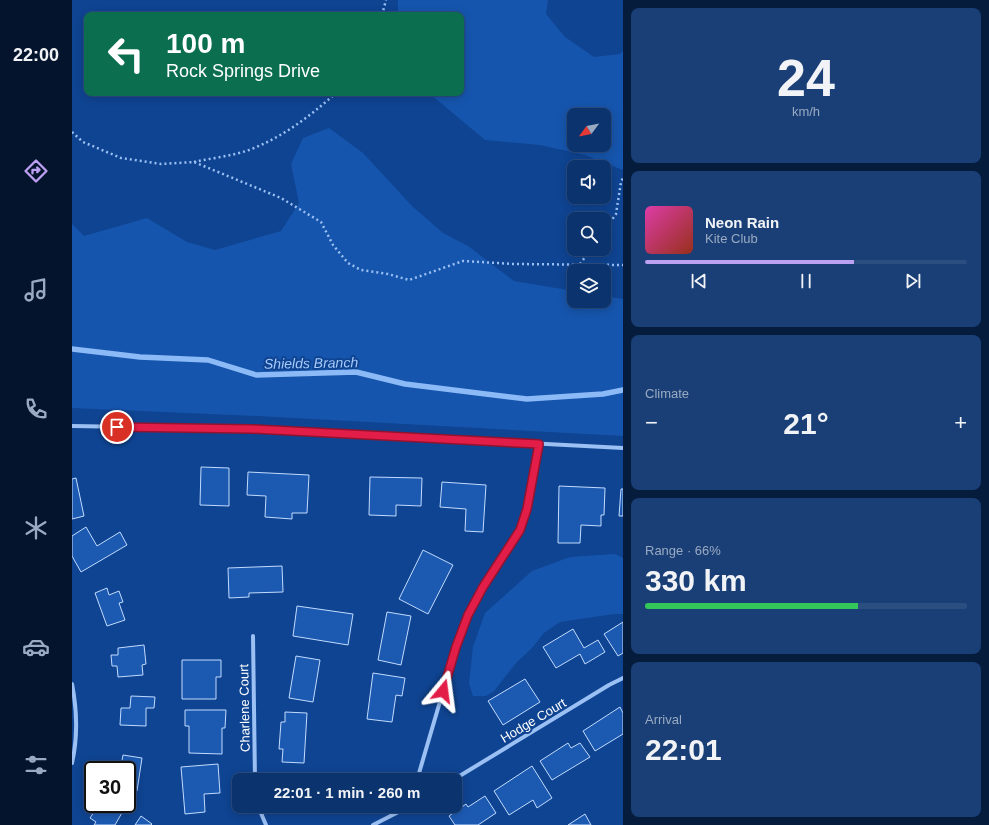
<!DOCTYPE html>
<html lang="en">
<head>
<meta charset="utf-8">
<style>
  body { margin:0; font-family:Helvetica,sans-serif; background:#193f76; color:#f1f3f6; height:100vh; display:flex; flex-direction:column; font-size:15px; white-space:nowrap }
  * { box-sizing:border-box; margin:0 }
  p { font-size:13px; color:#9aaac2 }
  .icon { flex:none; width:22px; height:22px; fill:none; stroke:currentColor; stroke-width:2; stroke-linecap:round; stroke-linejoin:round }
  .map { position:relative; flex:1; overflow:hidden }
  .side { display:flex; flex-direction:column; gap:8px; padding:8px; background:#061c3c; width:366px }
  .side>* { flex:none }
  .top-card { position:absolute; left:12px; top:12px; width:380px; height:84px; border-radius:8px; box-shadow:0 2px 10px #0003,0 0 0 1px #2b4e81; background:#0b6e4f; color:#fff; overflow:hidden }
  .needle { width:26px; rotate:238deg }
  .fabs { position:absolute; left:495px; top:108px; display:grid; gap:8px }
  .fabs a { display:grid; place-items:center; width:44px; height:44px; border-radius:8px; background:#0b336e; box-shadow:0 2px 10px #0003,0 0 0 1px #2b4e81; font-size:20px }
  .speed { position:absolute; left:12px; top:761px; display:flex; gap:8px; font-size:20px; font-weight:700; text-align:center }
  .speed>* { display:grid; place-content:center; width:52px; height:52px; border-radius:50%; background:#0b336e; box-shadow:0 2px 10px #0003,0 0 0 1px #2b4e81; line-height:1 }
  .speed .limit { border:2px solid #111; border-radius:6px; background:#fff; color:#111 }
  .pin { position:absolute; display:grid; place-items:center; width:34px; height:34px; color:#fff; margin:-17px; border:2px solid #fff; border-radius:50%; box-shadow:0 1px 4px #0007 }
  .me { position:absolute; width:44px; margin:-22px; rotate:16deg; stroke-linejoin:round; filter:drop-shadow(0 0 3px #0008) }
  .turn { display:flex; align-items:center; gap:14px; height:84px; padding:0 16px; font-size:18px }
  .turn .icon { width:52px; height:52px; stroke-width:2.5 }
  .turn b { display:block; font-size:28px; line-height:34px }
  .big { font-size:30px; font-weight:600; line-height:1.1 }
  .side .tile { flex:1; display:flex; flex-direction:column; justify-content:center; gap:6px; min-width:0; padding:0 14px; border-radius:8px; background:#193f76 }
  .side .dial { align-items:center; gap:0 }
  .dial b { font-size:52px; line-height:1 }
  .song { display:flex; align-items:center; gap:12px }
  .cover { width:48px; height:48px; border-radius:6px; background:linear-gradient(135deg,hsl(320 70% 55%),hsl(10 70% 35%)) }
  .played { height:4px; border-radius:2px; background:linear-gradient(90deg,#bca0f2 65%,#2b4e81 65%) }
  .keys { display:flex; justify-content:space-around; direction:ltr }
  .heat { display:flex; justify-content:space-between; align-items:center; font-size:22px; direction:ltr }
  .charge { height:6px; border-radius:3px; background:linear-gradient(90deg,#34c759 66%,#2b4e81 0) }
  .trip { position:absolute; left:160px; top:773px; width:230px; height:40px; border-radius:8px; background:#0b336e; box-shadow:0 2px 10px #0003,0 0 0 1px #2b4e81; font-weight:600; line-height:40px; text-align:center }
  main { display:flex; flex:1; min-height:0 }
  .tabs { display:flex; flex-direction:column; width:72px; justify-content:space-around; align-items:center; background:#04142c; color:#9aaac2 }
  .tabs .icon { width:28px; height:28px }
  .tabs .active { color:#bca0f2 }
  .tabs b { font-size:18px; color:#f1f3f6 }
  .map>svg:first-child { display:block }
</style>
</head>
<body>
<main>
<nav class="tabs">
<b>22:00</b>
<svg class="icon active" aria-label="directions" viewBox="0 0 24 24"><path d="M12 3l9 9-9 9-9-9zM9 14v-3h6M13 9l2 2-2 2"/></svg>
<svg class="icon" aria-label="music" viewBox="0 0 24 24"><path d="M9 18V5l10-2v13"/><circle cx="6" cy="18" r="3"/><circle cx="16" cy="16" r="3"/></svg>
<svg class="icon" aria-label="phone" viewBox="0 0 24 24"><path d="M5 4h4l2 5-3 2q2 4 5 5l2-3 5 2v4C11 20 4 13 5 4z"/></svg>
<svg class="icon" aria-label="climate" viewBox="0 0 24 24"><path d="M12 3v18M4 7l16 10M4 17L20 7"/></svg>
<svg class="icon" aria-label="car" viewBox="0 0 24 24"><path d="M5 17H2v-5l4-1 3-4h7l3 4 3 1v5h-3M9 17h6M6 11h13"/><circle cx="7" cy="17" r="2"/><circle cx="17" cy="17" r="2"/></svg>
<svg class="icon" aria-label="filters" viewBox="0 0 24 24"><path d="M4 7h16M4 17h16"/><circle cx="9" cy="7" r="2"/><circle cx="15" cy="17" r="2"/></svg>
</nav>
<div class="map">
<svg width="551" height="825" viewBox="0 0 551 825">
  <rect width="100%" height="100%" fill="#0f4492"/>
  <!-- green -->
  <g fill="#1655ad" fill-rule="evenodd">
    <path d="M326,0H476L474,14L493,37L522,57L548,54L551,51V170L513,155L468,145L413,140L357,93H389V15H326ZM502,115H532V145H502Z"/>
    <polygon points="257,128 291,153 340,206 371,233 396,246 442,281 502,291 502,301 532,301 532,296 551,299 551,436 186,416 0,408 0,224 12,236 75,218 115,242 143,250 209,231 227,203 219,164 231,138"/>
    <polygon points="543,554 551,558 551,614 542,614 488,622 472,633 460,648 444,663 422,691 414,696 401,696 397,683 401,647 413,613 460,571 498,557"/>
  </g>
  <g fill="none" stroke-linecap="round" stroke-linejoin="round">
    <!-- stream -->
    <polyline stroke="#8cbaf7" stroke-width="5.5" points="0,349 68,357 136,360 184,375 284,372 333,384 455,399 531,394 551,390"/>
  </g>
  <!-- building -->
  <g fill="#1c5ab2" stroke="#c2dbfe">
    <polygon points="129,467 157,468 157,506 128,505"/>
    <polygon points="176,472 237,475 235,513 220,513 220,519 193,517 194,496 175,495"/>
    <polygon points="298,477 350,478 349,506 324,505 324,516 297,515"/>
    <polygon points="4,478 12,516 0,519 0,479"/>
    <polygon points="370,482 414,485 411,532 393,531 394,509 368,507"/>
    <polygon points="487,486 533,488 532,515 529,515 529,526 509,525 508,543 486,543"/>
    <polygon points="549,489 551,489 551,516 547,516"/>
    <polygon points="14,527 25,546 48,532 55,545 9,572 0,556 0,536"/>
    <polygon points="351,550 381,565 356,614 327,599"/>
    <polygon points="210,566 211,592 177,593 177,597 157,598 156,568"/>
    <polygon points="35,588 37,595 47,591 51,602 47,603 53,620 35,626 23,593"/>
    <polygon points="225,606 281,614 276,645 221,636"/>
    <polygon points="315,612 339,616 329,665 306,660"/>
    <polygon points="551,622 551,653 546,656 532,634"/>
    <polygon points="501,629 512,648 526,640 533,652 513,664 508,654 484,668 471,647"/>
    <polygon points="72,645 74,664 70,665 71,675 46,677 45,666 40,666 39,655 46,655 46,648"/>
    <polygon points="224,656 248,660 241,702 217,698"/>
    <polygon points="110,660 149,660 149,677 144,677 144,699 110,699"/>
    <polygon points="301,673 333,678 330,696 324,695 320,722 295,719"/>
    <polygon points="453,679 468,702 431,725 416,701"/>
    <polygon points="59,696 83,697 82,708 74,708 74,726 48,725 49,708 58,708"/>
    <polygon points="548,707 551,713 551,734 523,751 511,731"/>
    <polygon points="113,710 154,710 153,728 150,728 150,754 117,753 117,726 113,726"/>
    <polygon points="213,712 235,713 232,763 210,762 211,749 207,749 209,722 213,722"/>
    <polygon points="496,743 499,748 508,743 518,757 480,780 468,761"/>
    <polygon points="51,755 70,758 65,791 55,789 55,770 40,770 41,764 49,766"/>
    <polygon points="146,764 148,793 132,794 133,812 113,814 109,767"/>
    <polygon points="460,766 480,798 465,808 461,800 437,815 422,791"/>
    <polygon points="199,773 233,780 198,780"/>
    <polygon points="237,775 263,780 236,780"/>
    <polygon points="413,796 424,813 406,825 383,825 377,816 394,804 396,807"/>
    <polygon points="34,804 39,804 51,811 43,825 22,825 24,822 18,818 24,809 29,812"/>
    <polygon points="226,806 258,806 257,812"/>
    <polygon points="513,814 519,825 496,825"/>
    <polygon points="69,816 80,824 79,825 63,825"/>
  </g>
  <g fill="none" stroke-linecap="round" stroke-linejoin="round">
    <!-- path -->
    <g stroke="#9bc0f4" stroke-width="2.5" stroke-dasharray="2 3" stroke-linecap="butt">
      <polyline points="310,15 314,0"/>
      <polyline points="0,132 11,142 49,158 89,164 122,162 209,198 249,222 261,245 276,263 289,270 316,274 337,280 391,261 442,264 551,265"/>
      <path d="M122,162C140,158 160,156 177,150C211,137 237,117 264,93"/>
      <polyline points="532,231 544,214 549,182 551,178"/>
      <polyline points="508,264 519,249"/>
    </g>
    <!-- minor -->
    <g stroke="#9bc0f4" stroke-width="4">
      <polyline points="0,426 181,429 551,448"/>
      <polyline points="181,636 183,780"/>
      <path d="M0,684C5,710 6,737 0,763"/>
      <polyline points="345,780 384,647 396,615 411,587 448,531 455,509 467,444"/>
      <polyline points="381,780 537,685 551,678"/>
      <polyline points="186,806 194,825"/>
      <polyline points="301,825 338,806"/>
    </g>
  </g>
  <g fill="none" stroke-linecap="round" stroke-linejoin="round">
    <!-- route casing -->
    <g stroke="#92132f" stroke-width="10">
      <polyline id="route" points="45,427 180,429 467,444 455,509 448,530 411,587 396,615 384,647 371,691"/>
    </g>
    <!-- route -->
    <use href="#route" stroke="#e11d48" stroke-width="7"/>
  </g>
  <g text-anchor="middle" stroke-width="4" stroke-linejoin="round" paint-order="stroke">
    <!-- street labels -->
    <g font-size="13" fill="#fff" stroke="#0f4492">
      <text transform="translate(172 708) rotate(-91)" y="5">Charlene Court</text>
      <text transform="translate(461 720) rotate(-31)" y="5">Hodge Court</text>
    </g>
    <!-- water labels -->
    <g font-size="14" font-style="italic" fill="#a7cafb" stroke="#0f4492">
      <text transform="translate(239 363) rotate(-1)" y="5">Shields Branch</text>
    </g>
  </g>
</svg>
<div class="fabs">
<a><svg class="needle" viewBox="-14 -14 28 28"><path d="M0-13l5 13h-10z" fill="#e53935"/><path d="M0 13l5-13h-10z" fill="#9aaac2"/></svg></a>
<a><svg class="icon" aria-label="sound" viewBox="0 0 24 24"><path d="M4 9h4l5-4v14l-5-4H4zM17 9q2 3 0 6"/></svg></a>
<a><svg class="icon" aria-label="search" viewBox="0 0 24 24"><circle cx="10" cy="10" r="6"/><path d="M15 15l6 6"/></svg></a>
<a><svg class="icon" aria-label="layers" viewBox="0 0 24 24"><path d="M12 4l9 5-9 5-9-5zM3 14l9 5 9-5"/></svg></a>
</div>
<div class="speed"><div class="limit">30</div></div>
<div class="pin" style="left:45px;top:427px;background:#d93025"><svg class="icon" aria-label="arrive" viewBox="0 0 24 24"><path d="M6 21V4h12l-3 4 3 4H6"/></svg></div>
<svg class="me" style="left:371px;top:691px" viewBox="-20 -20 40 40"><path d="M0-17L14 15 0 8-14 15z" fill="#e11d48" stroke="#fff" stroke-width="4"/></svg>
<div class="trip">22:01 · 1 min · 260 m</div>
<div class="top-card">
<div class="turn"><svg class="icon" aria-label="left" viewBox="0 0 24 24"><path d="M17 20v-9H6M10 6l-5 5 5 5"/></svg><div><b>100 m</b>Rock Springs Drive</div></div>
</div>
</div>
<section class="side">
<div class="tile dial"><b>24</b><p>km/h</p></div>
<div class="tile">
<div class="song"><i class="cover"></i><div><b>Neon Rain</b><p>Kite Club</p></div></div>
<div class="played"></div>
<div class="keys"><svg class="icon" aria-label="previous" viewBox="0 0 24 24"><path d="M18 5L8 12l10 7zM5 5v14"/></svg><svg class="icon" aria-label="pause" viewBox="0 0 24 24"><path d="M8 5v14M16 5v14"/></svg><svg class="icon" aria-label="next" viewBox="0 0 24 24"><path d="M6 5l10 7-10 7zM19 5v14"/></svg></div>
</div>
<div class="tile"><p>Climate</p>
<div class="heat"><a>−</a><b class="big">21°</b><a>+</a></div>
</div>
<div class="tile"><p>Range · 66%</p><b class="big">330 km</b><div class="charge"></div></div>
<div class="tile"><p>Arrival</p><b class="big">22:01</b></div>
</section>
</main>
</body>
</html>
